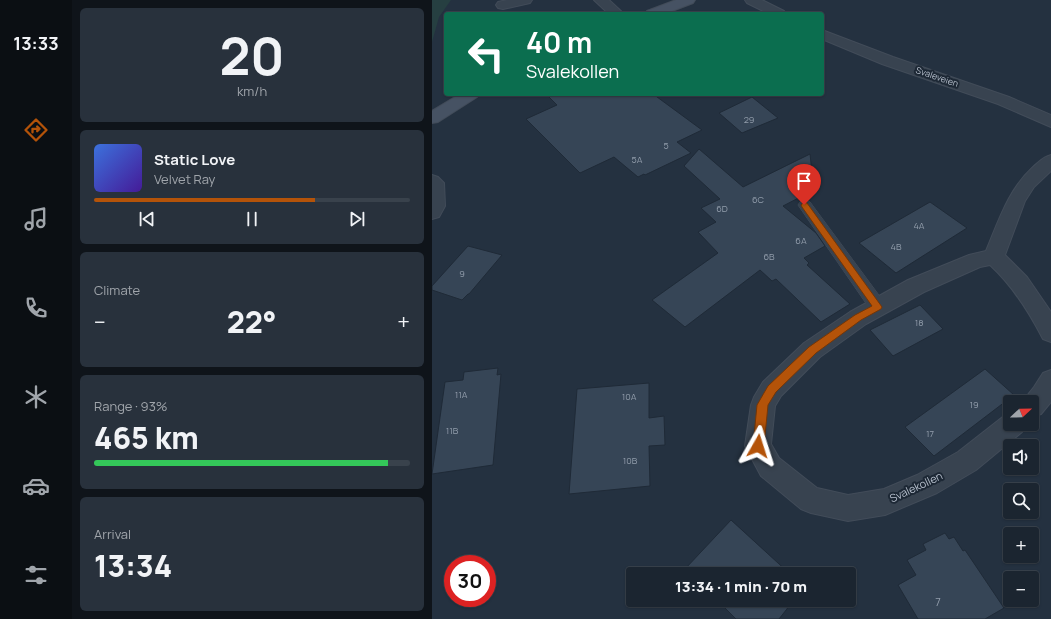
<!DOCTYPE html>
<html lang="en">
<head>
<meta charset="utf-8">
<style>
  body { margin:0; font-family:Manrope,sans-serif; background:#28313c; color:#f1f3f6; height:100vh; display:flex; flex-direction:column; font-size:15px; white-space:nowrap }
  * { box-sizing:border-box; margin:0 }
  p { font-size:13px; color:#a0a5ab }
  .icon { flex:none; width:22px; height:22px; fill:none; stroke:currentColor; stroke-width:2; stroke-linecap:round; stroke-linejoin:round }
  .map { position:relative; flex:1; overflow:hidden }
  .details { display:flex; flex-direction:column; gap:8px; padding:8px; background:#0f141a; width:360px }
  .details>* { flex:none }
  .top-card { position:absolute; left:12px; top:12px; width:380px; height:84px; border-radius:4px; box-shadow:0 1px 3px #0004,0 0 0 1px #39424c; background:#0b6e4f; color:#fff; overflow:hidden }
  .needle { width:26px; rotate:68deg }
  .buttons { position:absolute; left:571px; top:395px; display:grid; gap:8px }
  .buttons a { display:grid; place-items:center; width:36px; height:36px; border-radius:4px; background:#1b2530; box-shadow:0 1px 3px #0004,0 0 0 1px #39424c; font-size:20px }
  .speed { position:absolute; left:12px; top:555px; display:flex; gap:8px; font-size:20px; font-weight:700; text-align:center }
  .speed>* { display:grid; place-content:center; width:52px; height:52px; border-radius:50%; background:#1b2530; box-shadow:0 1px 3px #0004,0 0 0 1px #39424c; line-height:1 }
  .speed .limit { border:6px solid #d22; background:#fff; color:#111 }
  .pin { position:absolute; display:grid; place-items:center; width:34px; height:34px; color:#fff; margin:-41px -17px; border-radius:50% 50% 50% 0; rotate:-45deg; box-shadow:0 0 4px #0007 }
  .pin .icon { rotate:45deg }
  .me { position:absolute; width:44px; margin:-22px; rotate:6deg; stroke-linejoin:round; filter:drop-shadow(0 0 3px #0008) }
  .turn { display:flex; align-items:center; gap:14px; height:84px; padding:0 16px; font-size:18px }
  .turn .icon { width:52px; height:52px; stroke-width:2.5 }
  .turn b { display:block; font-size:28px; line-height:34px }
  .big { font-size:30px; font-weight:800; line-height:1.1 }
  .details .card { flex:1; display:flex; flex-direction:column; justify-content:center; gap:6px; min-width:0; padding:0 14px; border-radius:6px; background:#28313c }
  .details .dial { align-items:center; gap:0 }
  .dial b { font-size:52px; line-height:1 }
  .song { display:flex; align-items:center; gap:12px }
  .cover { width:48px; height:48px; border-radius:6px; background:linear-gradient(135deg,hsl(220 70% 55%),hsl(260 70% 35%)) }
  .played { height:4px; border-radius:2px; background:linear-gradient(90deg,#b45309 70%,#39424c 70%) }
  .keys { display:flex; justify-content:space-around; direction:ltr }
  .heat { display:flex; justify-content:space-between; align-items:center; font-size:22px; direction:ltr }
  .charge { height:6px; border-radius:3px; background:linear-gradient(90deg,#34c759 93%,#39424c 0) }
  .trip { position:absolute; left:194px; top:567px; width:230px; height:40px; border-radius:4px; background:#1b2530; box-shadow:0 1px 3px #0004,0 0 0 1px #39424c; font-weight:800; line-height:40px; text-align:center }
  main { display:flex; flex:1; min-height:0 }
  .dock { display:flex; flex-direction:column; width:72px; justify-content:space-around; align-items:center; background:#0b0f13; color:#a0a5ab }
  .dock .icon { width:28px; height:28px }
  .dock .on { color:#b45309 }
  .dock b { font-size:18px; color:#f1f3f6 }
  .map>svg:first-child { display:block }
</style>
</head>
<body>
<main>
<nav class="dock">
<b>13:33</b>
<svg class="icon on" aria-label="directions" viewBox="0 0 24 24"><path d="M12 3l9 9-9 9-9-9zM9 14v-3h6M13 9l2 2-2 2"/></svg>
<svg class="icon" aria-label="music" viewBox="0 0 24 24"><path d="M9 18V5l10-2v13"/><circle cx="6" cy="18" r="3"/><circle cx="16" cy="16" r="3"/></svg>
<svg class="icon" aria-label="phone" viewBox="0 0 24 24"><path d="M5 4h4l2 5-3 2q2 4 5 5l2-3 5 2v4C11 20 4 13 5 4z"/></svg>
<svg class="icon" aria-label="climate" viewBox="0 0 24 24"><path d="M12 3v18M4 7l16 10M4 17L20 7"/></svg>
<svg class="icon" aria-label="car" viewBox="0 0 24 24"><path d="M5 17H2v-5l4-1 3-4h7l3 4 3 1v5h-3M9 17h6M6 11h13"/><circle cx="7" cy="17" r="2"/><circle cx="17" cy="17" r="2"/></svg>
<svg class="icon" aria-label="filters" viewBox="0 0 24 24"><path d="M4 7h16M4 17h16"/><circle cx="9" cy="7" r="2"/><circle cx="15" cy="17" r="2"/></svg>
</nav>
<section class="details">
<div class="card dial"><b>20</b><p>km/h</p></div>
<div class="card">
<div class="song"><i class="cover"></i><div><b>Static Love</b><p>Velvet Ray</p></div></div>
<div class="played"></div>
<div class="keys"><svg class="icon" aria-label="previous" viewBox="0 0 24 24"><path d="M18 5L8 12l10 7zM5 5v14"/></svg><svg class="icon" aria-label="pause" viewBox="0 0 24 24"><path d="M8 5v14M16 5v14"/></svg><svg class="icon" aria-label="next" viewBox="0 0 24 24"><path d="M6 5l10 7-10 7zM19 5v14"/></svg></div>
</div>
<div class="card"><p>Climate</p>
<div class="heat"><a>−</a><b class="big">22°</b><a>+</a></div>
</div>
<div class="card"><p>Range · 93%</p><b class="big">465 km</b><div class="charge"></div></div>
<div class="card"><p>Arrival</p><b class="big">13:34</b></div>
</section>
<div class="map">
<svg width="619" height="619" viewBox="0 0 619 619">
  <rect width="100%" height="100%" fill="#243140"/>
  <!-- green -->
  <polygon fill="#263f41" points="0,0 19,0 7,17 0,42"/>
  <!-- building -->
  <g fill="#364556" stroke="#1f2a37">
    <polygon points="114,94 221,94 270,130 245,142 259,153 213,175 212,174 206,177 182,157 148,173 94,119 125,105"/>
    <polygon points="320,97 346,118 310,133 287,113"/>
    <polygon points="267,149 311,187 378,154 382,190 351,206 384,233 393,246 372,258 377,263 375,265 418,304 389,322 344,279 340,281 328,270 253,327 220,300 286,253 266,232 284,222 269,208 288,199 252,166"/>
    <polygon points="498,202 535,228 464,273 427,243"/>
    <polygon points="36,246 70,255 37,294 36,294 30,300 0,290 0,286"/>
    <polygon points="488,305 511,329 461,356 438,330"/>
    <polygon points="66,368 65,375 69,374 61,465 0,474 13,382 31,380 32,372"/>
    <polygon points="553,369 582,395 502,456 473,427"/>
    <polygon points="217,383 217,418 232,416 233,445 217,446 218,486 137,494 145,389"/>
    <polygon points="299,520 358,574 258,574 253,569"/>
    <polygon points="513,533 517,539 522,537 531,551 533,550 572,608 553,619 486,619 466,585 484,575 475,560 494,550 491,544"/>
    <polygon points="285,600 362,600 347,619 304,619"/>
  </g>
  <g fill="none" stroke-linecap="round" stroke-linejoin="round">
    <!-- lane casing -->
    <g stroke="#424c59" stroke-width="1">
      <polygon id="lane" points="373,200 378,202 452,302 454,307 452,312 446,314 440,312 366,205 368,202"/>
    </g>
    <!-- street casing -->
    <g stroke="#424c59" stroke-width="2">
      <g id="street">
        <polygon points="75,0 100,0 98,3 71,9 66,8 64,5 66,2"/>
        <polygon points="162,0 177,0 192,14 177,14"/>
        <polygon points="313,0 330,0 352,11 354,14 337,14 315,3"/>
        <polygon points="390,30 461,57 577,97 619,115 619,127 566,104 450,64 390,39"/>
        <path d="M619,155V171L602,187L593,201L573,255L595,277L619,312V342L611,339C597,312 581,286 558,265L548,267L492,292L434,324L388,357L349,396L343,406L339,444L347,458L385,488L416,495L452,489L485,475L526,452L572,416L578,414V424H594L590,432L544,470L505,493L453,515L416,521L379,513L369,509L329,476L313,446L319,405L322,397L331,382L372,343L418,312L476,280L537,255L554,251C567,220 576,190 601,167C607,162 611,157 619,155Z"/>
        <polygon points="0,175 6,177 12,183 13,206 7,217 0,219"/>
        <polygon points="619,370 619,402 609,414 600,417 600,402 590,402 602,387 611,373"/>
      </g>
    </g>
    <!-- secondary casing -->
    <g stroke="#424c59" stroke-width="2">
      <g id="secondary">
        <polygon points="244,0 263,0 261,3 232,14 213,14 215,11"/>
        <polygon points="28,94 47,94 45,97 6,122 0,123 0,111"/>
      </g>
    </g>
    <!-- lane -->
    <use href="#lane" fill="#384350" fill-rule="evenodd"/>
    <!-- street -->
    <use href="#street" fill="#384350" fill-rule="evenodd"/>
    <!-- secondary -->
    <use href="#secondary" fill="#465263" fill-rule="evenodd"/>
  </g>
  <!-- route -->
  <polygon fill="#b45309" stroke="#753606" points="372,202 375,203 450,307 449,309 429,320 384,353 344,392 336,405 332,446 330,450 326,451 323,450 321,446 325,405 336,386 377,347 423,315 440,306 370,207 369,205"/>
  <g text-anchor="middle" stroke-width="4" stroke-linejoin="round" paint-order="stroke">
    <!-- far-street labels -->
    <g font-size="9" fill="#b5becb" stroke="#1d2835">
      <text transform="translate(505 77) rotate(19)" y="3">Svaleveien</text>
    </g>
    <!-- number labels -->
    <g font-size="9" fill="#939eac">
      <text x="317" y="123">29</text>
      <text x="234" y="149">5</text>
      <text x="205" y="163">5A</text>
      <text x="326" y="203">6C</text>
      <text x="290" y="212">6D</text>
      <text x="487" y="229">4A</text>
      <text x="369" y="244">6A</text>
      <text x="464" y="250">4B</text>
      <text x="337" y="260">6B</text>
      <text x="30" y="277">9</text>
      <text x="487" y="326">18</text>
      <text x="29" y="398">11A</text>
      <text x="197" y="400">10A</text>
      <text x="542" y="408">19</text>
      <text x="20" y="434">11B</text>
      <text x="498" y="437">17</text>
      <text x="198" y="464">10B</text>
    </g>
    <!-- street labels -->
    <g font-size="11" fill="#b5becb" stroke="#1d2835">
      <text transform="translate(484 487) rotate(-25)" y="4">Svalekollen</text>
    </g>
    <!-- near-number labels -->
    <g font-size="11" fill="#939eac">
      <text x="506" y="606">7</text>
    </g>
  </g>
</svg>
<div class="buttons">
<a><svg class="needle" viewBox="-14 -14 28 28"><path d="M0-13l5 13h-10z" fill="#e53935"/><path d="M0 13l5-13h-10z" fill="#a0a5ab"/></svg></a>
<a><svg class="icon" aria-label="sound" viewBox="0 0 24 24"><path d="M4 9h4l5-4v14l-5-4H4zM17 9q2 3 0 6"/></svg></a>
<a><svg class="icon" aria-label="search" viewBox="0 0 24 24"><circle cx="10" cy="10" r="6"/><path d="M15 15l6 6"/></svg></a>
<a>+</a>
<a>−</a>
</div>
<div class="speed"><div class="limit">30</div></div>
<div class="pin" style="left:372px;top:205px;background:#d93025"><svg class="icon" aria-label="arrive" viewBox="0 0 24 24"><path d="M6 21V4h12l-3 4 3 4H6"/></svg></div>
<svg class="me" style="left:326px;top:446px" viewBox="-20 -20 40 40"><path d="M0-17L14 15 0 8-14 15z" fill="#b45309" stroke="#fff" stroke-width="4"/></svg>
<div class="trip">13:34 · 1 min · 70 m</div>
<div class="top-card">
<div class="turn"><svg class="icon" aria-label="left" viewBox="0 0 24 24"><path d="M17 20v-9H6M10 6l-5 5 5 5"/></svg><div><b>40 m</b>Svalekollen</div></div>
</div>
</div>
</main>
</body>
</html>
